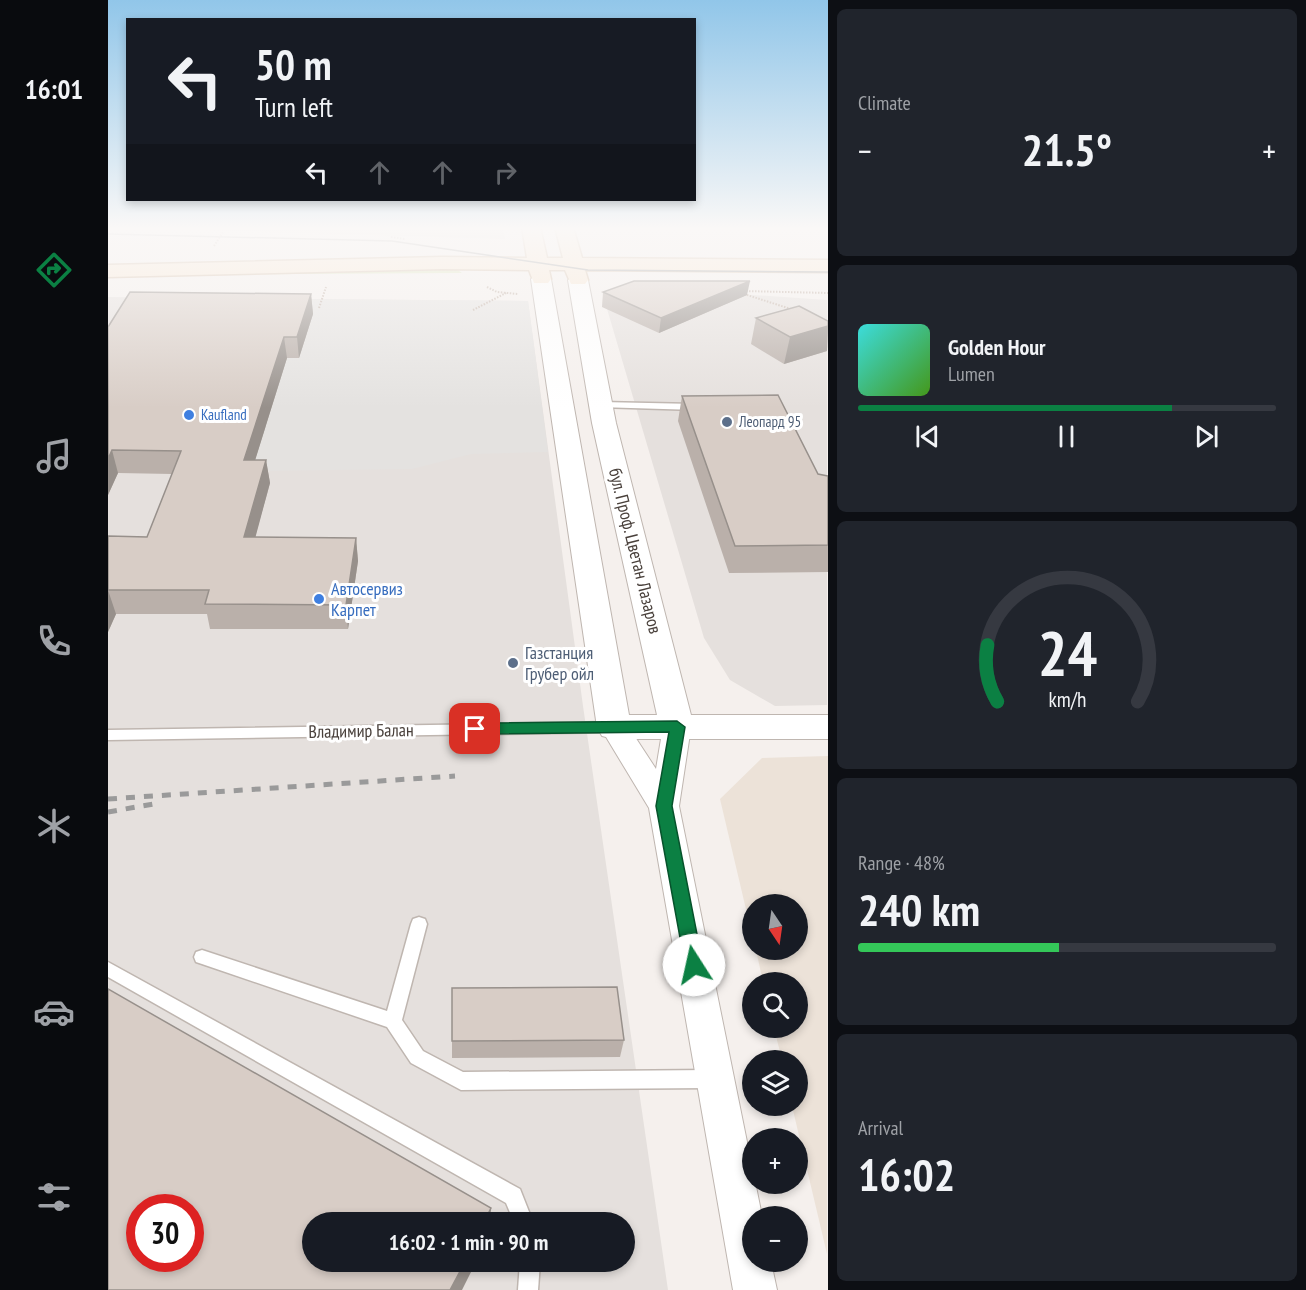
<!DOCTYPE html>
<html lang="en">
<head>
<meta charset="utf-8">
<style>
  body { margin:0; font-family:"PT Sans Narrow",sans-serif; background:#20242c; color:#f1f3f6; height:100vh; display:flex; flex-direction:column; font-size:22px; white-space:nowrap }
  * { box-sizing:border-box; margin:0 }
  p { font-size:20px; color:#9ea1a6 }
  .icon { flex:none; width:33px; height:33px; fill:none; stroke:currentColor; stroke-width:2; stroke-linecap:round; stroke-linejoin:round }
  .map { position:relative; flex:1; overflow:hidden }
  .side { display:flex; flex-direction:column; gap:9px; padding:9px; background:#0d0f14; width:478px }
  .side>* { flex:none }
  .hud { position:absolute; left:18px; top:18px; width:570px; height:183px; border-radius:0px; box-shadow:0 3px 9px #0003; background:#171b24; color:#f1f3f6; overflow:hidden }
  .needle { width:39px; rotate:167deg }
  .fabs { position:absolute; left:634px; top:894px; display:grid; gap:12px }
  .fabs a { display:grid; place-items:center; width:66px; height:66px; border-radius:50%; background:#171b24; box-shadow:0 3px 9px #0003; font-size:30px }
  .speed { position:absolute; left:18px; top:1194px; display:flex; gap:12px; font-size:30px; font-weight:700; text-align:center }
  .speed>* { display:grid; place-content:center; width:78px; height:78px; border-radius:50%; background:#171b24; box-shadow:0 3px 9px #0003; line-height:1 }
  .speed .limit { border:9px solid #d22; background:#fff; color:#111 }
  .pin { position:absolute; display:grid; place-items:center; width:51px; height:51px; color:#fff; margin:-26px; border-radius:12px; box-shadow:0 3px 9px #0006 }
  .me { position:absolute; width:66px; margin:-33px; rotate:350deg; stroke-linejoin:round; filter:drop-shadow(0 0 4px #0008) }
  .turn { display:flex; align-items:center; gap:21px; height:126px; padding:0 30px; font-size:27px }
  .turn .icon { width:78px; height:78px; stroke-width:2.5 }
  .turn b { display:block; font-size:42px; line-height:51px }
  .lanes { display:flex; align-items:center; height:57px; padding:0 30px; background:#0003; justify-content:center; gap:30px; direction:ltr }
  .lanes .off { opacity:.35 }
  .big { font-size:45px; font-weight:700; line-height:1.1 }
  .side .widget { flex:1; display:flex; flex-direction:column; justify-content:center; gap:9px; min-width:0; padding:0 21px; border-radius:9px; background:#20242c }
  .side .dial { align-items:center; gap:0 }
  .dial svg { height:156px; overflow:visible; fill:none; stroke:#363941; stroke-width:7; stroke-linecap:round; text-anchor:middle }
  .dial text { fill:#f1f3f6; stroke:none }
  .song { display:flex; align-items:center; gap:18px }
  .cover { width:72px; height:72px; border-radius:9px; background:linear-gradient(135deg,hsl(180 70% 55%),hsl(100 70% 35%)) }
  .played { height:6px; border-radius:3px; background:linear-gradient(90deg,#0b8043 75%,#363941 75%) }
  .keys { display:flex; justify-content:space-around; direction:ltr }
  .heat { display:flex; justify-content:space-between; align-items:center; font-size:33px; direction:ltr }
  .charge { height:9px; border-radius:4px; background:linear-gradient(90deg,#34c759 48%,#363941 0) }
  .trip { position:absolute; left:194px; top:1212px; width:333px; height:60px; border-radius:30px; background:#171b24; box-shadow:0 3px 9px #0003; font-weight:700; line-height:60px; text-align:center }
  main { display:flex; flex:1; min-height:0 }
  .tab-bar { display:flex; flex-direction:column; width:108px; justify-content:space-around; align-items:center; background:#090b0e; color:#9ea1a6 }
  .tab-bar .icon { width:42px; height:42px }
  .tab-bar .current { color:#0b8043 }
  .tab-bar b { font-size:27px; color:#f1f3f6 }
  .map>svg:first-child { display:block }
</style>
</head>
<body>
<main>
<nav class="tab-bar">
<b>16:01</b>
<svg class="icon current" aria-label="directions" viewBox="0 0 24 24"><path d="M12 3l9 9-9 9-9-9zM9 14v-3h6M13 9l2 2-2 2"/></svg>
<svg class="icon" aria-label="music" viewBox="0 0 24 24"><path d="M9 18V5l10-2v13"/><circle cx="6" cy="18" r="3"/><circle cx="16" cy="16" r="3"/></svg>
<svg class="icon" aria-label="phone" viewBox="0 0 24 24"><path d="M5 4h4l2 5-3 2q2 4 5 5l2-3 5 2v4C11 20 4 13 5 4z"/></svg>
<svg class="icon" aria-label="climate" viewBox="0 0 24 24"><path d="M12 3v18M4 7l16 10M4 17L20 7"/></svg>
<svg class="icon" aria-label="car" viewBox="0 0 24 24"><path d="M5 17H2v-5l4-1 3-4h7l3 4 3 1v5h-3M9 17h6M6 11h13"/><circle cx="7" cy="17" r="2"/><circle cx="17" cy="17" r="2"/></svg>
<svg class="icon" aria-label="filters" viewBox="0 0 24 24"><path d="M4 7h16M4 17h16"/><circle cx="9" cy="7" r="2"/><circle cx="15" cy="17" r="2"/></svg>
</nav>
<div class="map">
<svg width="720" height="1290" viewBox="0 0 720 1290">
  <rect width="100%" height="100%" fill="#f5f0ed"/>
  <!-- residential -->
  <polygon fill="#e8e1db" points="97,227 395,227 397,239 95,230"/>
  <!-- industrial -->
  <g fill="#e5e0dd" fill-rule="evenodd">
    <polygon points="616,293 719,300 719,705 667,706 622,680 596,638 497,302"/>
    <path d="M0,297L420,301L475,706L560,1290H0ZM32,1208H82V1258H32ZM204,1222H516V1262H204Z"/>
  </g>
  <!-- education -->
  <polygon fill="#ece2d8" points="719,756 720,756 719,1254 684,1106 690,1106 690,1060 674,1060 666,1028 690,1028 690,982 655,982 648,950 690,950 690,904 645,904 645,939 612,799 654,758"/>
  <!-- green -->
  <polygon fill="#dbe4ba" points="347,268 354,273 46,275"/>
  <!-- parking -->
  <polygon fill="#e4e2e0" points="34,298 420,301 440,452 363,454 304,469 143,471 179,358 191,358"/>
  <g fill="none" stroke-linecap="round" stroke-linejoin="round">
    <!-- service casing -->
    <g stroke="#bfb6b0" stroke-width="3">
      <g id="service">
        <polygon points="493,402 588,404 592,407 588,410 490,407 489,405"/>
        <polygon points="506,722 511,724 513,727 511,730 506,732 0,740 0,730"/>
        <polygon points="311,917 317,919 319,924 294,1020 315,1051 355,1072 603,1070 609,1073 612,1079 609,1085 603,1088 353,1090 303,1063 279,1027 94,964 88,962 86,957 88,952 94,950 279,1011 303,924 305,919"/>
        <polygon points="0,962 412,1189 425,1222 406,1222 398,1203 0,977"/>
        <polygon points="412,1262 432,1262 430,1290 410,1290"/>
      </g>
    </g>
    <!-- minor casing -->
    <g stroke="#bfb6b0" stroke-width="2">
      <polygon id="minor" points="506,717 516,720 548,769 555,727 559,720 569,717 579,720 583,727 571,806 654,1216 645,1216 645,1262 663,1262 669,1290 625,1290 541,808 492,727 496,720"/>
    </g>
    <!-- tertiary casing -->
    <g stroke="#bfb6b0" stroke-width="2">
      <polygon id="tertiary" points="433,273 443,279 521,715 549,715 484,423 460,280 470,274 480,280 508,423 583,715 720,715 720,739 506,739 494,736 489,727 423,279"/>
    </g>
    <!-- secondary casing -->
    <g stroke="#d2bba3" stroke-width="3">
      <polygon id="secondary" points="414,227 432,227 439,258 455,258 447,227 465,227 474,258 720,260 720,272 477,270 480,280 477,284 463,284 457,270 441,270 443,279 440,283 426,283 421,270 334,269 0,277 0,265 334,257 419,258"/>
    </g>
    <!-- path -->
    <g stroke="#c0afa3" stroke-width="2" stroke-dasharray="1.5 1.5" stroke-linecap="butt">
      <polyline points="283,237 297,239"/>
      <polyline points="106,246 115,232"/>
      <polyline points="379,287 389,292 410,294"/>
      <polyline points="635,291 720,293"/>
      <polyline points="636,294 686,310"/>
      <polyline points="211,308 218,287"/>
      <polyline points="365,310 398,293"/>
    </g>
    <!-- service -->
    <use href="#service" fill="#fff" fill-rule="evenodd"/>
    <!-- minor -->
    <use href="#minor" fill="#fff" fill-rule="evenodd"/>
    <!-- tertiary -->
    <use href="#tertiary" fill="#fff" fill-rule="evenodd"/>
    <!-- secondary -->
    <use href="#secondary" fill="#f9e7d2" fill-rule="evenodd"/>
    <!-- tram -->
    <polyline stroke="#9a9a9a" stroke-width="1.5" points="0,234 284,241 480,270 720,272"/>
    <!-- rail -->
    <g stroke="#9a9a9a" stroke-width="5" stroke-dasharray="9 9" stroke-linecap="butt">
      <polyline points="0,799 347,776"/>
      <polyline points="0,812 51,803"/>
    </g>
  </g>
  <!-- wall -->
  <g fill="#bab0aa">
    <polygon points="495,292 639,295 551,333 494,307"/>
    <polygon points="203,294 205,314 191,358 179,358 147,460 158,460 162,483 147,537 248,538 250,561 240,629 102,629 99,614 8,614 0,632 0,536 39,537 64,474 10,473 0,495 0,327"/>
    <polygon points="648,318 720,321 719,351 676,364 643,344"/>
    <polygon points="574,396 710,474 720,476 720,572 621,573 570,421"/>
    <polygon points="516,1040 512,1057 344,1058 344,1041"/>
  </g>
  <!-- shaded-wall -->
  <g fill="#97908b">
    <polygon points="642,281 639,295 551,333 553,318"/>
    <polygon points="203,294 205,314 191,358 189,337"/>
    <polygon points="720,326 719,351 676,364 682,337"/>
    <polygon points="176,337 179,358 140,483 136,460"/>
    <polygon points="4,450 10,473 0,495 0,459"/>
    <polygon points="158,460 162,483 141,561 136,537"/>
    <polygon points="248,538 250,561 240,629 238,605"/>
    <polygon points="0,590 8,614 0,632"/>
    <polygon points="383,1208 382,1222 376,1222"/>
    <polygon points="357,1262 368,1262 354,1290 342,1290"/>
  </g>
  <!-- building -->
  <g fill="#d8cdc6" stroke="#97908b" stroke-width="1.5" fill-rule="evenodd">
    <polygon points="526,281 642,281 553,318 495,292"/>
    <polygon points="22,292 203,294 189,337 176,337 136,460 158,460 136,537 248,538 238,605 97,604 101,590 0,590 0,536 39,537 73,451 4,450 0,459 0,327"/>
    <polygon points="691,306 720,321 720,326 682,337 648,318"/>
    <polygon points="670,395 710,474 720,476 720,545 627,546 574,396"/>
    <polygon points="509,987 516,1040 344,1041 344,988"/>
    <path d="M0,989L383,1208L376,1222H204V1262H357L342,1290H0ZM32,1208H82V1258H32Z"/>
  </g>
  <!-- sky -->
  <linearGradient id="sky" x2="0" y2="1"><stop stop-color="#91c6e9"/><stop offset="0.56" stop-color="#faf8f7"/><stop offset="1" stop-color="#faf8f7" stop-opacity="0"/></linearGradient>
  <rect width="720" height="408" fill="url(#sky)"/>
  <!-- route -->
  <polygon fill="#0b8043" stroke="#07532c" stroke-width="1.5" points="569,721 577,727 564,806 595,965 593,971 586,974 580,971 577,965 548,806 561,732 367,734 359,729 367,723"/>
  <!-- markers -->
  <g fill="#3f7fe0" stroke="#fff" stroke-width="2">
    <circle cx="81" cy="415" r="6"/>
    <circle cx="211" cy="599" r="6"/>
  </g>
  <g fill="#5c6f8a" stroke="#fff" stroke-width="2">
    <circle cx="619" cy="422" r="6"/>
    <circle cx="405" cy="663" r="6"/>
  </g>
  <g text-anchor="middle" stroke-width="6" stroke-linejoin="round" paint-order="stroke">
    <!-- far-shop labels -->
    <g font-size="15" fill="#366cbe" stroke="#fff" text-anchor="start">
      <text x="93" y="420">Kaufland</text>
    </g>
    <!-- far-service labels -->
    <g font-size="15" fill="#4e5e75" stroke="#fff" text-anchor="start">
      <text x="631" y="427">Леопард 95</text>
    </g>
    <!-- street labels -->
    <g font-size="18" fill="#49403b" stroke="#fff">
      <text transform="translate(527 551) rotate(76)" y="6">бул. Проф. Цветан Лазаров</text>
      <text transform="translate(253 731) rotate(-1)" y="6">Владимир Балан</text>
    </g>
    <!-- shop labels -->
    <g font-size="18" fill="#366cbe" stroke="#fff" text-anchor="start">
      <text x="223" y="595">Автосервиз<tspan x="223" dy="21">Карпет</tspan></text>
    </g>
    <!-- service labels -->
    <g font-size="18" fill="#4e5e75" stroke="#fff" text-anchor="start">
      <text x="417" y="659">Газстанция<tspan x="417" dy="21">Грубер ойл</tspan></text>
    </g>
  </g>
</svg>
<div class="fabs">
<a><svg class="needle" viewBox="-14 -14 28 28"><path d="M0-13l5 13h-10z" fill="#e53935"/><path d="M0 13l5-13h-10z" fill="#9ea1a6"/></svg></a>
<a><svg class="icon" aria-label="search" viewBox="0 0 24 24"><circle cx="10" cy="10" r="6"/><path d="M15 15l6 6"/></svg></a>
<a><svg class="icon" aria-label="layers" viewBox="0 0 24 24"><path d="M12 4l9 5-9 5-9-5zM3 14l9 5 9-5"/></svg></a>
<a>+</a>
<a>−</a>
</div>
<div class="speed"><div class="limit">30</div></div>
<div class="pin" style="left:367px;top:729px;background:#d93025"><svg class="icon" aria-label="arrive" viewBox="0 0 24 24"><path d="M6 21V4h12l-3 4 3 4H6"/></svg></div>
<svg class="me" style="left:586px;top:965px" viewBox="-20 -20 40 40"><circle r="19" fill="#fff"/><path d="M0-13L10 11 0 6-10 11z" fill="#0b8043"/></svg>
<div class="trip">16:02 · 1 min · 90 m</div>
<div class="hud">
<div class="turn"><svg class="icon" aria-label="left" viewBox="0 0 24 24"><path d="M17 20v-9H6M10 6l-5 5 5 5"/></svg><div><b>50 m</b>Turn left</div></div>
<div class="lanes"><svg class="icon" aria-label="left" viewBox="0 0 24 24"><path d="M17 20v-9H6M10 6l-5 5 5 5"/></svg><svg class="icon off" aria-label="ahead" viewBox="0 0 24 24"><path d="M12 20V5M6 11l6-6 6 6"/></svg><svg class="icon off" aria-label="ahead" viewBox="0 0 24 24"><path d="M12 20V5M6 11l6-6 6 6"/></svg><svg class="icon off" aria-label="right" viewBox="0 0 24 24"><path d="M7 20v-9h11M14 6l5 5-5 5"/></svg></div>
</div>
</div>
<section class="side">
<div class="widget"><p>Climate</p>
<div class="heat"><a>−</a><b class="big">21.5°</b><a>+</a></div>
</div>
<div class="widget">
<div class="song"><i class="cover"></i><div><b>Golden Hour</b><p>Lumen</p></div></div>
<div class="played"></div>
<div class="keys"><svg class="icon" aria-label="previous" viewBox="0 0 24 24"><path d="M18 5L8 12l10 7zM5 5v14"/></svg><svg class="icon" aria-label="pause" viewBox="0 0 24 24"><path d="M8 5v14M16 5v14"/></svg><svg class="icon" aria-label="next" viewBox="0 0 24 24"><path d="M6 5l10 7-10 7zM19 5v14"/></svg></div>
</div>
<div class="widget dial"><svg viewBox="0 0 100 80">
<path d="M14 69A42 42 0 1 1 86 69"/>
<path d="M14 69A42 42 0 0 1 9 40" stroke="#0b8043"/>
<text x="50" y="56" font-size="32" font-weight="700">24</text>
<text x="50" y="72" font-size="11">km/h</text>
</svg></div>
<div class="widget"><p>Range · 48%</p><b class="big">240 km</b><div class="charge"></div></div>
<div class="widget"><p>Arrival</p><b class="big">16:02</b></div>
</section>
</main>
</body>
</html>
